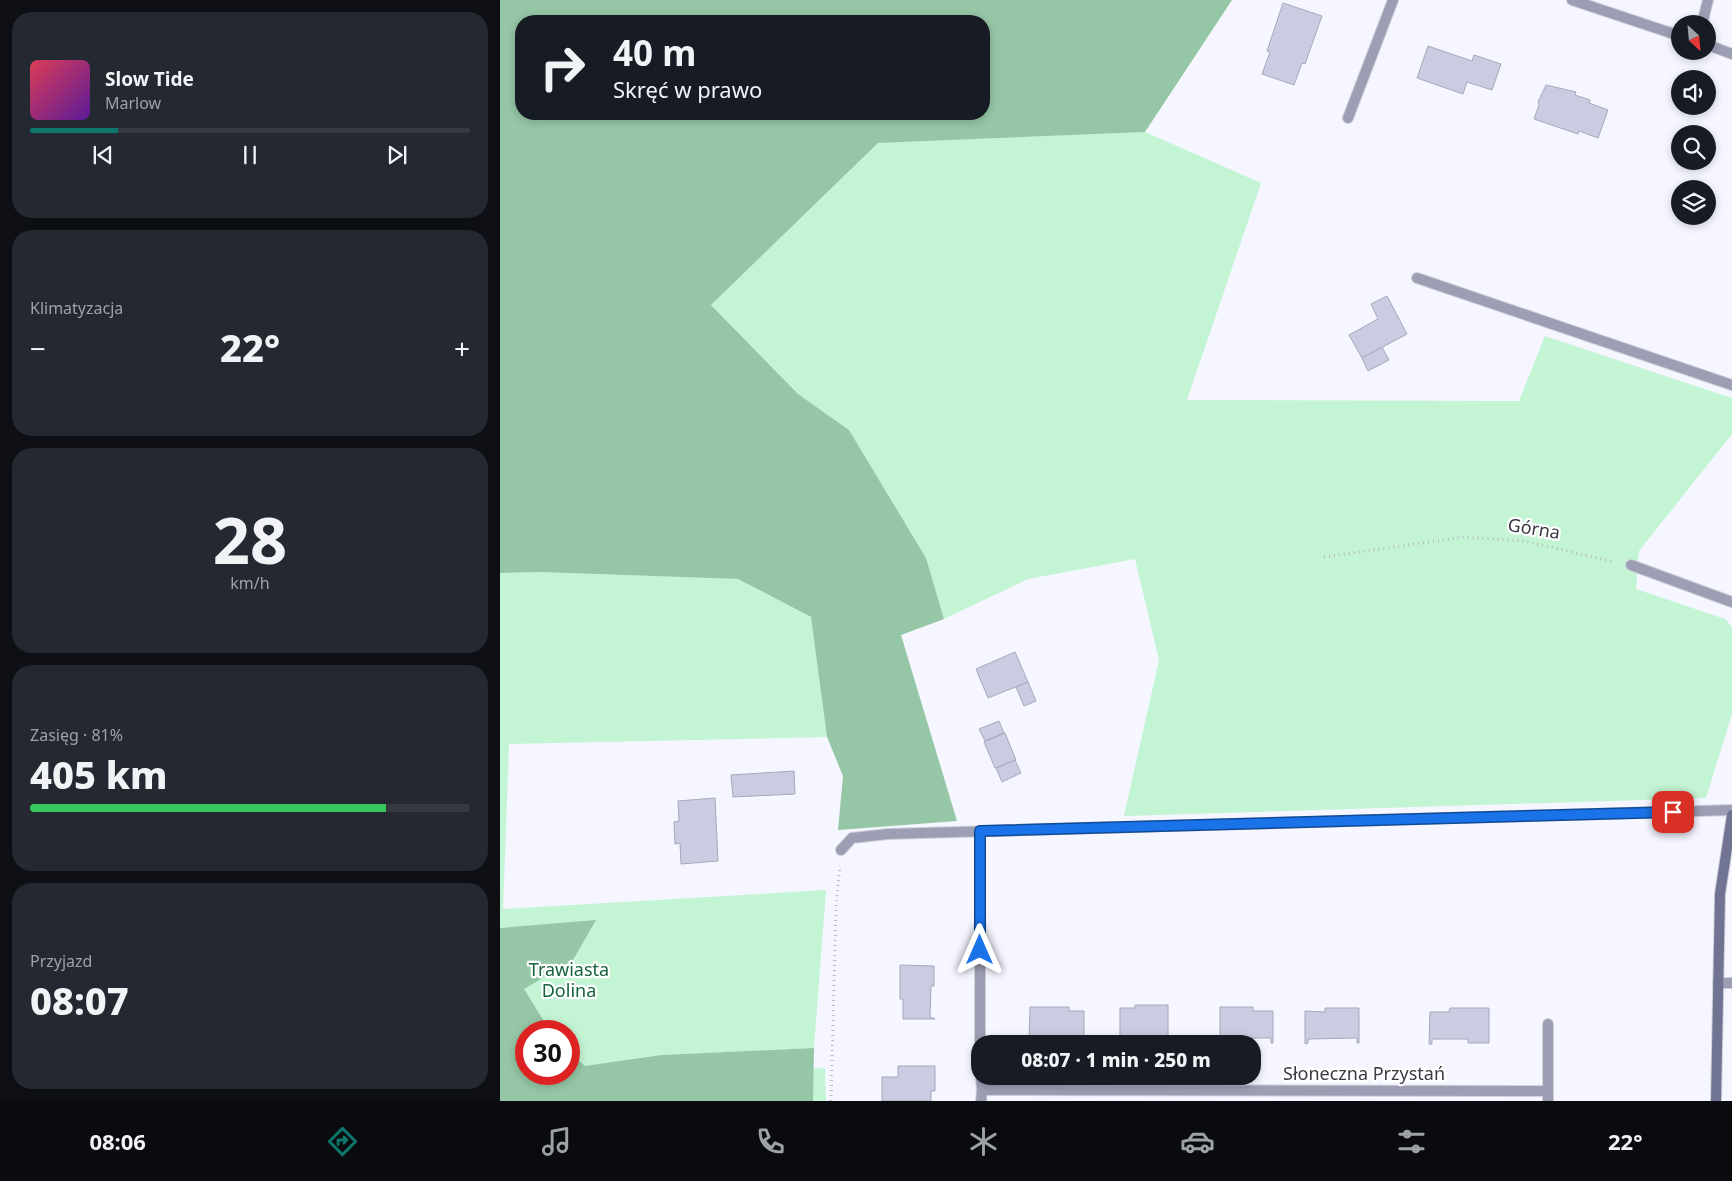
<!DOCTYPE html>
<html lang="pl">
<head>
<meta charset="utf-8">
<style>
  body { margin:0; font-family:"Noto Sans",sans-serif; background:#242831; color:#f1f3f6; height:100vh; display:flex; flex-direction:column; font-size:19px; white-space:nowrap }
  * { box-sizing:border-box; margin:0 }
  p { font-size:16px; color:#9ea1a6 }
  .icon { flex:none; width:28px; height:28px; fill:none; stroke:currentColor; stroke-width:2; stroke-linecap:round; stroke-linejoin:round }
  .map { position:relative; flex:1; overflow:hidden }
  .sheet { display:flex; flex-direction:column; gap:12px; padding:12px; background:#0d0f14; width:500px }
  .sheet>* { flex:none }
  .banner { position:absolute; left:15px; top:15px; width:475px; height:105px; border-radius:20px; box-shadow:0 2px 8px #0003; background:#171b24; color:#f1f3f6; overflow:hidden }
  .needle { width:32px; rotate:154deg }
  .buttons { position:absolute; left:1171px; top:15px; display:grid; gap:10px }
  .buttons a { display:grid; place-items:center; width:45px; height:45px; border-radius:50%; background:#171b24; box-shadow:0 2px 8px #0003; font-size:25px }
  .speed { position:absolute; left:15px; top:1020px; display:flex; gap:10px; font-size:25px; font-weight:700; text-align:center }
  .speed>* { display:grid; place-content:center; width:65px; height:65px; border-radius:50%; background:#171b24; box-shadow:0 2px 8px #0003; line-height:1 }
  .speed .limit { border:8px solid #d22; background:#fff; color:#111 }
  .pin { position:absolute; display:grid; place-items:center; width:42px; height:42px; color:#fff; margin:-21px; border-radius:10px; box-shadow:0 2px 8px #0006 }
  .me { position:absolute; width:55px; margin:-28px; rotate:0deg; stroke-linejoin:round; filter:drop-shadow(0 0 4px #0008) }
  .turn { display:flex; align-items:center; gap:18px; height:105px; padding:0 15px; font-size:22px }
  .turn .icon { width:65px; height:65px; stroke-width:2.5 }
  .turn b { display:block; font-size:35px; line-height:42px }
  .big { font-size:38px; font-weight:800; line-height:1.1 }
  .sheet .card { flex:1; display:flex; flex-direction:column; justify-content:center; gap:8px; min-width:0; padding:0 18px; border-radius:20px; background:#242831 }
  .sheet .dial { align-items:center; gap:0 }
  .dial b { font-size:65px; line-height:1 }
  .song { display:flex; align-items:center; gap:15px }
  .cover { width:60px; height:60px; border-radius:8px; background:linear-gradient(135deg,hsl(350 70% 55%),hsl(270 70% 35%)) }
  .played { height:5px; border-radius:2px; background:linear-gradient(90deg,#0f766e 20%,#363941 20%) }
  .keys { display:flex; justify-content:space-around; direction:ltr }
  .heat { display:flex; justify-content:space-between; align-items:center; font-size:28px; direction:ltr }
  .charge { height:8px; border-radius:4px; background:linear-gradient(90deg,#34c759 81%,#363941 0) }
  .trip { position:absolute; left:471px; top:1035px; width:290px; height:50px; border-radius:20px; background:#171b24; box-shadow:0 2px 8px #0003; font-weight:800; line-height:50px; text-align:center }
  .tabs { display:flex; height:80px; justify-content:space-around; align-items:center; background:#090b0e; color:#9ea1a6 }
  .tabs .icon { width:35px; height:35px }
  .tabs .current { color:#0f766e }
  .tabs b { font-size:22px; color:#f1f3f6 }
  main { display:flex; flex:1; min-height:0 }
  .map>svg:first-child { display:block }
</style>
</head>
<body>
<main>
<section class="sheet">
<div class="card">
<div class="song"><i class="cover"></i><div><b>Slow Tide</b><p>Marlow</p></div></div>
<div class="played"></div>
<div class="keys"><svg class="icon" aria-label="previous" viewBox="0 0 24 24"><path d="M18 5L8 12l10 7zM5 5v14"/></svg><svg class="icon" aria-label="pause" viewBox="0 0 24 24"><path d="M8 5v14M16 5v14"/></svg><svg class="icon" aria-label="next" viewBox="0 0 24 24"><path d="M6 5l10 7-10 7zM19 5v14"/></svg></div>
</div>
<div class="card"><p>Klimatyzacja</p>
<div class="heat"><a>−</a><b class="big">22°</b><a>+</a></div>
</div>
<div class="card dial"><b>28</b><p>km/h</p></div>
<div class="card"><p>Zasięg · 81%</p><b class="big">405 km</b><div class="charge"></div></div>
<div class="card"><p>Przyjazd</p><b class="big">08:07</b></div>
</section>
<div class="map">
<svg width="1232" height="1101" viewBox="0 0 1232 1101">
  <rect width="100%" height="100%" fill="#f5f6ff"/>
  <!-- green -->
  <g fill="#c3f4d4" fill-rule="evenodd">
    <polygon points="645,132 761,183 687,400 1019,401 1045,336 1232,398 1232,434 1139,551 1136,589 1225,619 1232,627 1232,714 1206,798 624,816 659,660 635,559 528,579 444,619 426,558 349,430 298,394 211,305 378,143"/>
    <path d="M40,572L238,579L312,618L327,737L9,744L3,909L326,890L314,1048L161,1055L132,1059L134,1077L325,1068L326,1101H0V935L96,921L0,928V573ZM26,1031H69V1074H26Z"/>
  </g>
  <!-- forest -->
  <g fill="#95c6a6" fill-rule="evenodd">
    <path d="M0,0H732L645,132L378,143L211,305L298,394L349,430L426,558L444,619L401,635L457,821L338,830L343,776L327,737L311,617L238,579L40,572L0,573ZM21,21H484V114H21Z"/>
    <polygon points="96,920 73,960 24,989 50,1031 26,1031 26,1074 69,1074 69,1052 85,1066 161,1055 314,1048 313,1101 0,1101 0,928"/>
  </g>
  <!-- building -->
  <g fill="#cacce1" stroke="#a6a8bc">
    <polygon points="783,3 822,16 805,64 802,63 794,85 762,74 770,52 767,51"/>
    <polygon points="928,46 972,61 974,55 1001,64 992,90 967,82 963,94 917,78"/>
    <polygon points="1046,85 1076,92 1075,95 1090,100 1089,103 1108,110 1098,138 1079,131 1078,134 1034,119 1039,105 1038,102"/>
    <polygon points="887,296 907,334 862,358 849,335 878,319 871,304"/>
    <polygon points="882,347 889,360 868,371 862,358"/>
    <polygon points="515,652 528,682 488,698 476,669"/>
    <polygon points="528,682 536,701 524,706 516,687"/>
    <polygon points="499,721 504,733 485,741 479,729"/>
    <polygon points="505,733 516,760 495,768 484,742"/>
    <polygon points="515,760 521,773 502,782 496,768"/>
    <polygon points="294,771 295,794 233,797 231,775"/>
    <polygon points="215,798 218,861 181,864 180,843 175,844 174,822 179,821 178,801"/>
    <polygon points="400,965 434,966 434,986 431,986 430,1017 435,1019 403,1019 403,999 400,999"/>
    <polygon points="635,1005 668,1005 668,1040 623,1036 623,1041 620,1041 620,1008 635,1008"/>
    <polygon points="530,1007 569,1007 569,1011 584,1011 584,1042 581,1042 581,1038 553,1037 553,1041 529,1041"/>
    <polygon points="720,1007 753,1007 753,1011 773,1011 773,1043 771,1043 771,1038 741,1038 741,1041 720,1041"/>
    <polygon points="825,1008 859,1008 859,1043 857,1043 857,1038 808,1039 808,1043 805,1044 805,1011 825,1012"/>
    <polygon points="950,1008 989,1008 989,1043 968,1043 968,1039 932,1039 932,1044 929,1044 930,1012 949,1012"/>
    <polygon points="398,1066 435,1066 435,1091 431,1091 431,1101 382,1101 382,1077 398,1077"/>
  </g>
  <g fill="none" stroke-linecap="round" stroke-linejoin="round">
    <!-- lane casing -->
    <g stroke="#cfd0d9" stroke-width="12">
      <polyline id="lane" points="341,850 352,838 388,834 1232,810"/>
    </g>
    <!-- street casing -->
    <g stroke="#cfd0d9" stroke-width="12">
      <g id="street">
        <polyline points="1072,0 1180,36"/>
        <polyline points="1202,24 1208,0"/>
        <polyline points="1208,45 1232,54"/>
        <polyline points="848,118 893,0"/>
        <polyline points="917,278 1232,385"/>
        <polyline points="1131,565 1232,602"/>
        <polyline points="480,831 480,1044"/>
        <polyline points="1218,983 1232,983"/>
        <polyline points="481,1076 482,1090"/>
        <polyline points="481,1101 482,1090 1048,1091"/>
        <polyline points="1048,1101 1048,1024"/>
      </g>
    </g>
    <!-- secondary casing -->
    <g stroke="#cfd0d9" stroke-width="12">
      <polyline id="secondary" points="1216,1101 1220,894 1232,815"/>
    </g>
    <!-- path -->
    <g stroke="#b9bac3" stroke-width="3" stroke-dasharray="1 4" stroke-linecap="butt">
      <polyline points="824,557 964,537 1024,541 1115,562"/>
      <polyline points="331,1101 336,907 340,866"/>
    </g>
    <!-- lane -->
    <use href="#lane" stroke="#9c9eb3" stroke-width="10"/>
    <!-- street -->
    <use href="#street" stroke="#9c9eb3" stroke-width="10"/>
    <!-- secondary -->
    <use href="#secondary" stroke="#707391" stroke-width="10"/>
  </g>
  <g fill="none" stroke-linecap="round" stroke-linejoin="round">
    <!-- route casing -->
    <g stroke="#114b97" stroke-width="12">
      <polyline id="route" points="480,950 480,831 1173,812"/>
    </g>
    <!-- route -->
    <use href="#route" stroke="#1a73e8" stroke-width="9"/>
  </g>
  <g text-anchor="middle" stroke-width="4.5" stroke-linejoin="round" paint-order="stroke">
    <!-- street labels -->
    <g font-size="18" fill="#393a43" stroke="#fff">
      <text transform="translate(1034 529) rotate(9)" y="6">Górna</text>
      <text x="864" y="1080">Słoneczna Przystań</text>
    </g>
    <!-- park labels -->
    <g font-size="18" fill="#16643c" stroke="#fff">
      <text x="69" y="976">Trawiasta<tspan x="69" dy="21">Dolina</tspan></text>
    </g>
  </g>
</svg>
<div class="buttons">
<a><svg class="needle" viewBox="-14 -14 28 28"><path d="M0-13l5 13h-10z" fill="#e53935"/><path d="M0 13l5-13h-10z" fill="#9ea1a6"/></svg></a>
<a><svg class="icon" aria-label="sound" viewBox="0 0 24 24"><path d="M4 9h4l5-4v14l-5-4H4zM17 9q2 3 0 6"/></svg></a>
<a><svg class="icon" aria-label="search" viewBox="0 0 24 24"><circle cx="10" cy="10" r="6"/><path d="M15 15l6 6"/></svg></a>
<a><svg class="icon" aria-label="layers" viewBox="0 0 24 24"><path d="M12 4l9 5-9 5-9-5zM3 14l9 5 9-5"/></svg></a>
</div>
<div class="speed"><div class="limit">30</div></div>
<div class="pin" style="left:1173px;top:812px;background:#d93025"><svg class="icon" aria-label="arrive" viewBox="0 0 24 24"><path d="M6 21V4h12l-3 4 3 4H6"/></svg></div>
<svg class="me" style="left:480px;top:950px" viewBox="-20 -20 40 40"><path d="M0-17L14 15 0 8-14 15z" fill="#1a73e8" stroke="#fff" stroke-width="4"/></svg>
<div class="trip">08:07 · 1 min · 250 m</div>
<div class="banner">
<div class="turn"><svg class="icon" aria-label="right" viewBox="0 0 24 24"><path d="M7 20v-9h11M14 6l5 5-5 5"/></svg><div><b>40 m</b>Skręć w prawo</div></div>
</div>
</div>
</main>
<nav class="tabs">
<b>08:06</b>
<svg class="icon current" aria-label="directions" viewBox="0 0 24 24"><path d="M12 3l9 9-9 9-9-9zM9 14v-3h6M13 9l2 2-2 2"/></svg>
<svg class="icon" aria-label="music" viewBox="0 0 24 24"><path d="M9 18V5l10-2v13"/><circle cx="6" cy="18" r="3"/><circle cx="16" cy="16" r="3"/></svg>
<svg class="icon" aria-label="phone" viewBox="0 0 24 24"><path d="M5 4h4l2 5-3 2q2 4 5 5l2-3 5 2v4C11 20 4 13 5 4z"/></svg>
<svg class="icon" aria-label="climate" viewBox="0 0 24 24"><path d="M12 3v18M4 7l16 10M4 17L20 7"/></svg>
<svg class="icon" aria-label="car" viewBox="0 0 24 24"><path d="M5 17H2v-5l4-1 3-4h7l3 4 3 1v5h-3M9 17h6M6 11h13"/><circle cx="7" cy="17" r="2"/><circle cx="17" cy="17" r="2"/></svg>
<svg class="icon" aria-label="filters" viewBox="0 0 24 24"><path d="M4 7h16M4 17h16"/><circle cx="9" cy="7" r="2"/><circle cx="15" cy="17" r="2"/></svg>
<b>22°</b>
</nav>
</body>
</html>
